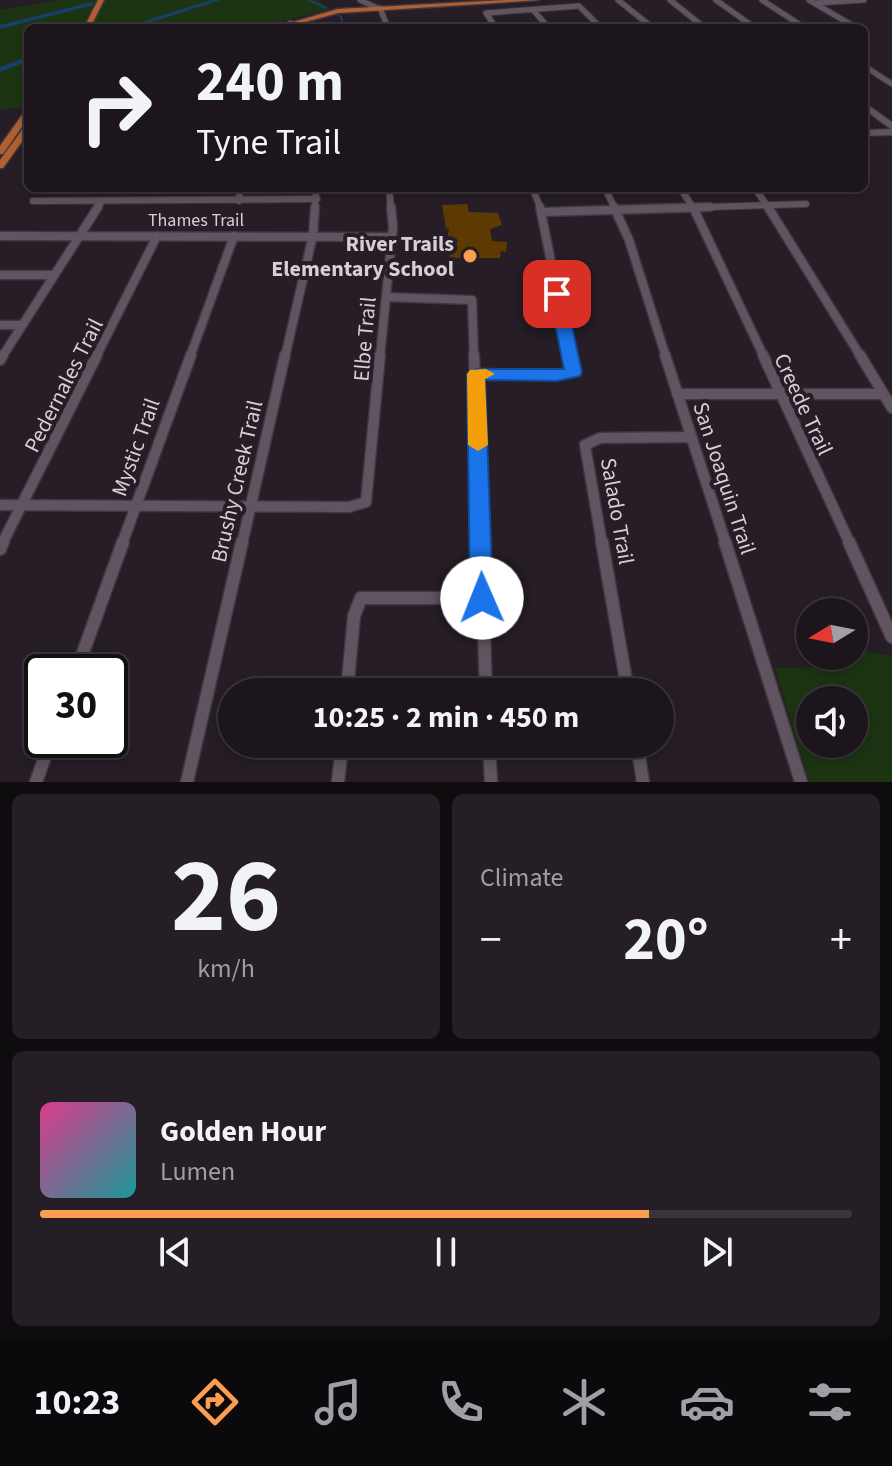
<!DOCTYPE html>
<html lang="en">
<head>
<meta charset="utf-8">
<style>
  body { margin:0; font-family:"Source Sans 3",sans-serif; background:#251f25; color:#f1f3f6; height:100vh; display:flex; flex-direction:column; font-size:30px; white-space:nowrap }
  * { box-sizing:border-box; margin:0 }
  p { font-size:26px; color:#a09fa3 }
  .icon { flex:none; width:44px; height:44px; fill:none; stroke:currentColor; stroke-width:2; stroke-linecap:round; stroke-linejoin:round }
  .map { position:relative; height:782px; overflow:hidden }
  .panel { display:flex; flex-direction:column; gap:12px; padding:12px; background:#0f0c0f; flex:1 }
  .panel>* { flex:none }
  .guide { position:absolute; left:24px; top:24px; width:844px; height:168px; border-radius:12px; box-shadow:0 4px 12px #0003,0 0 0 2px #3a353b; background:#1c161c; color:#f1f3f6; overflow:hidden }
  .needle { width:52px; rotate:260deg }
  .tools { position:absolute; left:796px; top:598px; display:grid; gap:16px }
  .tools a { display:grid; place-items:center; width:72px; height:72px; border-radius:50%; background:#1c161c; box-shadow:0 4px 12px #0003,0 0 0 2px #3a353b; font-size:40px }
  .speed { position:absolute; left:24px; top:654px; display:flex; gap:16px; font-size:40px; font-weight:700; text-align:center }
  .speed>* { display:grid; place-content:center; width:104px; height:104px; border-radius:50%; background:#1c161c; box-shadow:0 4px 12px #0003,0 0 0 2px #3a353b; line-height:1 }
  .speed .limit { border:4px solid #111; border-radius:12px; background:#fff; color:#111 }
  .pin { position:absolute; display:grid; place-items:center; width:68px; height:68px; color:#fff; margin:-34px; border-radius:16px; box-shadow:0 4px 12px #0006 }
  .me { position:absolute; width:88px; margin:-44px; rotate:359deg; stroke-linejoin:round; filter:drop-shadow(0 0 6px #0008) }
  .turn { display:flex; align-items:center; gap:28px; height:168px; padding:0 40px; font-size:36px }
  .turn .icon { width:104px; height:104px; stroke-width:2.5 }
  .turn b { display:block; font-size:56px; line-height:68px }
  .big { font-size:60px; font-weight:700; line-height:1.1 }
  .panel .card { flex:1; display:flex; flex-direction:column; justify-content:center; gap:12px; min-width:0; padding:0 28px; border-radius:12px; background:#251f25 }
  .panel .dial { align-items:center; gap:0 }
  .dial b { font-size:104px; line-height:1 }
  .song { display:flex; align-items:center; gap:24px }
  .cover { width:96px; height:96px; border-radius:12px; background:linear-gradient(135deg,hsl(330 70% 55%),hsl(180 70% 35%)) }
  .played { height:8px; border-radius:4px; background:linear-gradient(90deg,#fb9e51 75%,#3a353b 75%) }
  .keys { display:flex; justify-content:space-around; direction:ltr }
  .heat { display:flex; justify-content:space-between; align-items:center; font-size:44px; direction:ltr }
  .panel .tiles { flex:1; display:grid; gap:12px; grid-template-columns:1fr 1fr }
  .card:last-child { grid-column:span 2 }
  .trip { position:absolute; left:218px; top:678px; width:456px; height:80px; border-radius:40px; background:#1c161c; box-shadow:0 4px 12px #0003,0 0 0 2px #3a353b; font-weight:700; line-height:80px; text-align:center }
  .dock { display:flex; height:128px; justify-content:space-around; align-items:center; background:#0b090b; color:#a09fa3 }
  .dock .icon { width:56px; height:56px }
  .dock .active { color:#fb9e51 }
  .dock b { font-size:36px; color:#f1f3f6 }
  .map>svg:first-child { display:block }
</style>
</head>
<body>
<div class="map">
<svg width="892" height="782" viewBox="0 0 892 782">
  <rect width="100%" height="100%" fill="#261d26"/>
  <!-- green -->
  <g fill="#1c3412" fill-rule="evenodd">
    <polygon points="62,0 318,0 330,9 255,28 28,28 28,102 24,107 0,110 0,10"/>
    <path d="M867,651L892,656V782H809L775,668L836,667ZM810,700H854V744H810Z"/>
  </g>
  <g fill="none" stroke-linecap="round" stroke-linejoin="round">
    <!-- stream -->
    <g stroke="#164067" stroke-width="2">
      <polyline points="309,0 326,8"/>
      <polyline points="335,13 341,17 344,28"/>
    </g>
    <!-- river -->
    <g fill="#164067" fill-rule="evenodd">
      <polygon points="211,0 221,0 133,28 122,28"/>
      <polygon points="92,2 94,5 0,29 0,25"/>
      <polygon points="28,56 28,61 0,72 0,67"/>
    </g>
  </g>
  <!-- building -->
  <polygon fill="#5e3a03" points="467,204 469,212 498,213 502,225 490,229 492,241 507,242 506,252 501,251 500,258 449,258 451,251 445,251 449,228 446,229 442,205"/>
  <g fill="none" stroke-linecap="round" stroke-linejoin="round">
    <!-- minor-far4 casing -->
    <g stroke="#3f373f" stroke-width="7">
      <g id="minor-far4">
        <polyline points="360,0 377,8"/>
        <polyline points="618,0 653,28"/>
        <polyline points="670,0 705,28"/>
        <polyline points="716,0 755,28"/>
        <polyline points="762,0 805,28"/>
        <polyline points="809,0 855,27 841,28"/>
        <polyline points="816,3 864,0"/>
        <polyline points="380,8 388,28"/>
        <polyline points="533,10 549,28"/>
        <polyline points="290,23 303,28"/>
        <polyline points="496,28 486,13 579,6 601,28"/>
        <polyline points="864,66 892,84"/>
      </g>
    </g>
    <!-- minor-far3 casing -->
    <g stroke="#3f373f" stroke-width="8">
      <g id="minor-far3">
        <polyline points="864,106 892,126"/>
        <polyline points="864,133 892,132"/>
        <polyline points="389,188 391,209"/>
        <polyline points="532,188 541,209"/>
        <polyline points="605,188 615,209"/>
        <polyline points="680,188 694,209"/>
        <polyline points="755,188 769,209"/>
        <polyline points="33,201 317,199"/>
        <polyline points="239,201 240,188"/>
        <polyline points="97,209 102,201"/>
        <polyline points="315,209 316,188"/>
        <polyline points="644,209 806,204"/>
      </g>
    </g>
    <!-- minor-far2 casing -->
    <g stroke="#3f373f" stroke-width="11">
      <g id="minor-far2">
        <polyline points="540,207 570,357"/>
        <polyline points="614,207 629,240 666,357"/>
        <polyline points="693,207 764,357"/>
        <polyline points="768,207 861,357"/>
        <polyline points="542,212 710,207"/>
        <polyline points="0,236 392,237"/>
        <polyline points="2,275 53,275"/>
        <polyline points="386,297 472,300 474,357"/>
        <polyline points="0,325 22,325"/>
        <polyline points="2,357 98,207"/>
        <polyline points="96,357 157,236"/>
        <polyline points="190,357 234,236"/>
        <polyline points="285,357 313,235 315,207"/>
        <polyline points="380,357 393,227 391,207"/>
      </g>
    </g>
    <!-- minor-far1 casing -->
    <g stroke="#3f373f" stroke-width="13">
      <g id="minor-far1">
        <polyline points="474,355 481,544"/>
        <polyline points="665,355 726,544"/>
        <polyline points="763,355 850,544"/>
        <polyline points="860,355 892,408"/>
        <polyline points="0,360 3,355"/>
        <polyline points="476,374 557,375 573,372 570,355"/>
        <polyline points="677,394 883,394"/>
        <polyline points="0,505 349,507 366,502 380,355"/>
        <polyline points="2,544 97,355"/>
        <polyline points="122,544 191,355"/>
        <polyline points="242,544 285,355"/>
        <polyline points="602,544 585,445 600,438 691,437"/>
      </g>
    </g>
    <!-- minor casing -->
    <g stroke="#3f373f" stroke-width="15">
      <g id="minor">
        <polyline points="481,542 486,692"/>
        <polyline points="602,542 628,692"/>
        <polyline points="725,542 801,782"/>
        <polyline points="849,542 892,637"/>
        <polyline points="0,549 3,542"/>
        <polyline points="76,672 123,542"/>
        <polyline points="347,692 354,616 361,598 482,598"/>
        <polyline points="489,744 491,782"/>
        <polyline points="637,744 643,782"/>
        <polyline points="36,782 51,740"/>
        <polyline points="187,782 242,542"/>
        <polyline points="338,782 342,744"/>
      </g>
    </g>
    <!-- major casing -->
    <g stroke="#3f373f" stroke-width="3">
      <g id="major">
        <polygon points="98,0 104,0 90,28 84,28"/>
        <polygon points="506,0 539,0 338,13 283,28 273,28 338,9"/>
        <polygon points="25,111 28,111 28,118 3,154 0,154 0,146"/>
        <polygon points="25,126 28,126 28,133 3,168 0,168 0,160"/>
      </g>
    </g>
    <!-- minor-far4 -->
    <use href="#minor-far4" stroke="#5f545f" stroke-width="5"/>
    <!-- minor-far3 -->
    <use href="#minor-far3" stroke="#5f545f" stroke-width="6"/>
    <!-- minor-far2 -->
    <use href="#minor-far2" stroke="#5f545f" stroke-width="8"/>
    <!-- minor-far1 -->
    <use href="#minor-far1" stroke="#5f545f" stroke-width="10"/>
    <!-- minor -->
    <use href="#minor" stroke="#5f545f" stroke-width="12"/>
    <!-- major -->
    <use href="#major" fill="#b06030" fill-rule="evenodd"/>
  </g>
  <!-- route -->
  <polygon fill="#1a73e8" stroke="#114b97" stroke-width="2" points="557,289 565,294 582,372 580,376 557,381 485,380 493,598 490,605 482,607 473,605 470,598 467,374 476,369 564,369 549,294"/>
  <!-- slow -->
  <polygon fill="#f59e0b" points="486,369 495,374 485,379 488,445 478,451 468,445 467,374 470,370"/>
  <!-- markers -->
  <circle fill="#fb9e51" stroke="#261d26" stroke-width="3" cx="470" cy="256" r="8"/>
  <g text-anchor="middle" stroke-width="8" stroke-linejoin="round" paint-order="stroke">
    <!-- far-street labels -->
    <g font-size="18" fill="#d6d0d6" stroke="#261d26">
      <text x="196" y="226">Thames Trail</text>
    </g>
    <!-- poi labels -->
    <g font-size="22" font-weight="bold" fill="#d6d0d6" stroke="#261d26" text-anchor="end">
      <text x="454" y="251">River Trails<tspan x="454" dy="25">Elementary School</tspan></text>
    </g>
    <!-- street labels -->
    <g font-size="22" fill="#d6d0d6" stroke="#261d26">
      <text transform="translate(364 339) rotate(-85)" y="8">Elbe Trail</text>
      <text transform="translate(63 385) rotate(-63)" y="8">Pedernales Trail</text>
      <text transform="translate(804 404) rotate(65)" y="8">Creede Trail</text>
      <text transform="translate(135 447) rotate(-70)" y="8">Mystic Trail</text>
      <text transform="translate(725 478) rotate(72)" y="8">San Joaquin Trail</text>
      <text transform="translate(236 481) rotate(-77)" y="8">Brushy Creek Trail</text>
      <text transform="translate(618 511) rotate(80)" y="8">Salado Trail</text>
    </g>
  </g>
</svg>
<div class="tools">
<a><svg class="needle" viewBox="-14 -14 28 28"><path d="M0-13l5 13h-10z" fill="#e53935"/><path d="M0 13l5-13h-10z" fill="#a09fa3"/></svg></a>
<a><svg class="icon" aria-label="sound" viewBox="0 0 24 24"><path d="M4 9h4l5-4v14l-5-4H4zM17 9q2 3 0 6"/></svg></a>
</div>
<div class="speed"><div class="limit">30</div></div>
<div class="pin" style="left:557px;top:294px;background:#d93025"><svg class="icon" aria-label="arrive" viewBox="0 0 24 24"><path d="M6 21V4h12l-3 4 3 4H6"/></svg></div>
<svg class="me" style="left:482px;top:598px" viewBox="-20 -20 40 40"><circle r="19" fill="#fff"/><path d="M0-13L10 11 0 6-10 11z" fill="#1a73e8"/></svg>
<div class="trip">10:25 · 2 min · 450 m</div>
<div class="guide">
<div class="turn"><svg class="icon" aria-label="right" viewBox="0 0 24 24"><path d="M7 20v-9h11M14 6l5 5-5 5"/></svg><div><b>240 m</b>Tyne Trail</div></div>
</div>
</div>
<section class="panel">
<div class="tiles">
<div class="card dial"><b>26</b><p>km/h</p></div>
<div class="card"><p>Climate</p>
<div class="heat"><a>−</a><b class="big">20°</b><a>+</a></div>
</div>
<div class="card">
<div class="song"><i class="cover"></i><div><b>Golden Hour</b><p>Lumen</p></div></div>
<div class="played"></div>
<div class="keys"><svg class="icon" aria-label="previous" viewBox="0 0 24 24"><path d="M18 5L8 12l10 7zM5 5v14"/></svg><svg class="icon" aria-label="pause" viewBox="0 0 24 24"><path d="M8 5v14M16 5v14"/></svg><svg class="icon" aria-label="next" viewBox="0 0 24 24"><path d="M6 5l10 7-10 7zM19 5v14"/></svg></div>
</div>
</div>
</section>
<nav class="dock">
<b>10:23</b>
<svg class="icon active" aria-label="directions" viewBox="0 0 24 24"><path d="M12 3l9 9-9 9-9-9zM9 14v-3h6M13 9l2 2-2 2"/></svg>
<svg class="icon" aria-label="music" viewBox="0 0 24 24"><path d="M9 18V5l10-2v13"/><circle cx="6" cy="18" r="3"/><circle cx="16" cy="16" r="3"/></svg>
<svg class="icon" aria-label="phone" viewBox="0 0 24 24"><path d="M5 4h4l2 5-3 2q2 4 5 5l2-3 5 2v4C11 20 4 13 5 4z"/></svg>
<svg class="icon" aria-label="climate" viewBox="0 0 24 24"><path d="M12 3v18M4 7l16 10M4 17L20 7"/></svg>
<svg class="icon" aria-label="car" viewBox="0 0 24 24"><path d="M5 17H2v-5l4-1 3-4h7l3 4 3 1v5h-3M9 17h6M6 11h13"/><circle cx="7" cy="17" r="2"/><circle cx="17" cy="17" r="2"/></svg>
<svg class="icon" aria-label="filters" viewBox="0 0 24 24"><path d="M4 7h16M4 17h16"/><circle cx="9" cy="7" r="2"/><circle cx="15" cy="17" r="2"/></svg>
</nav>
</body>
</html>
